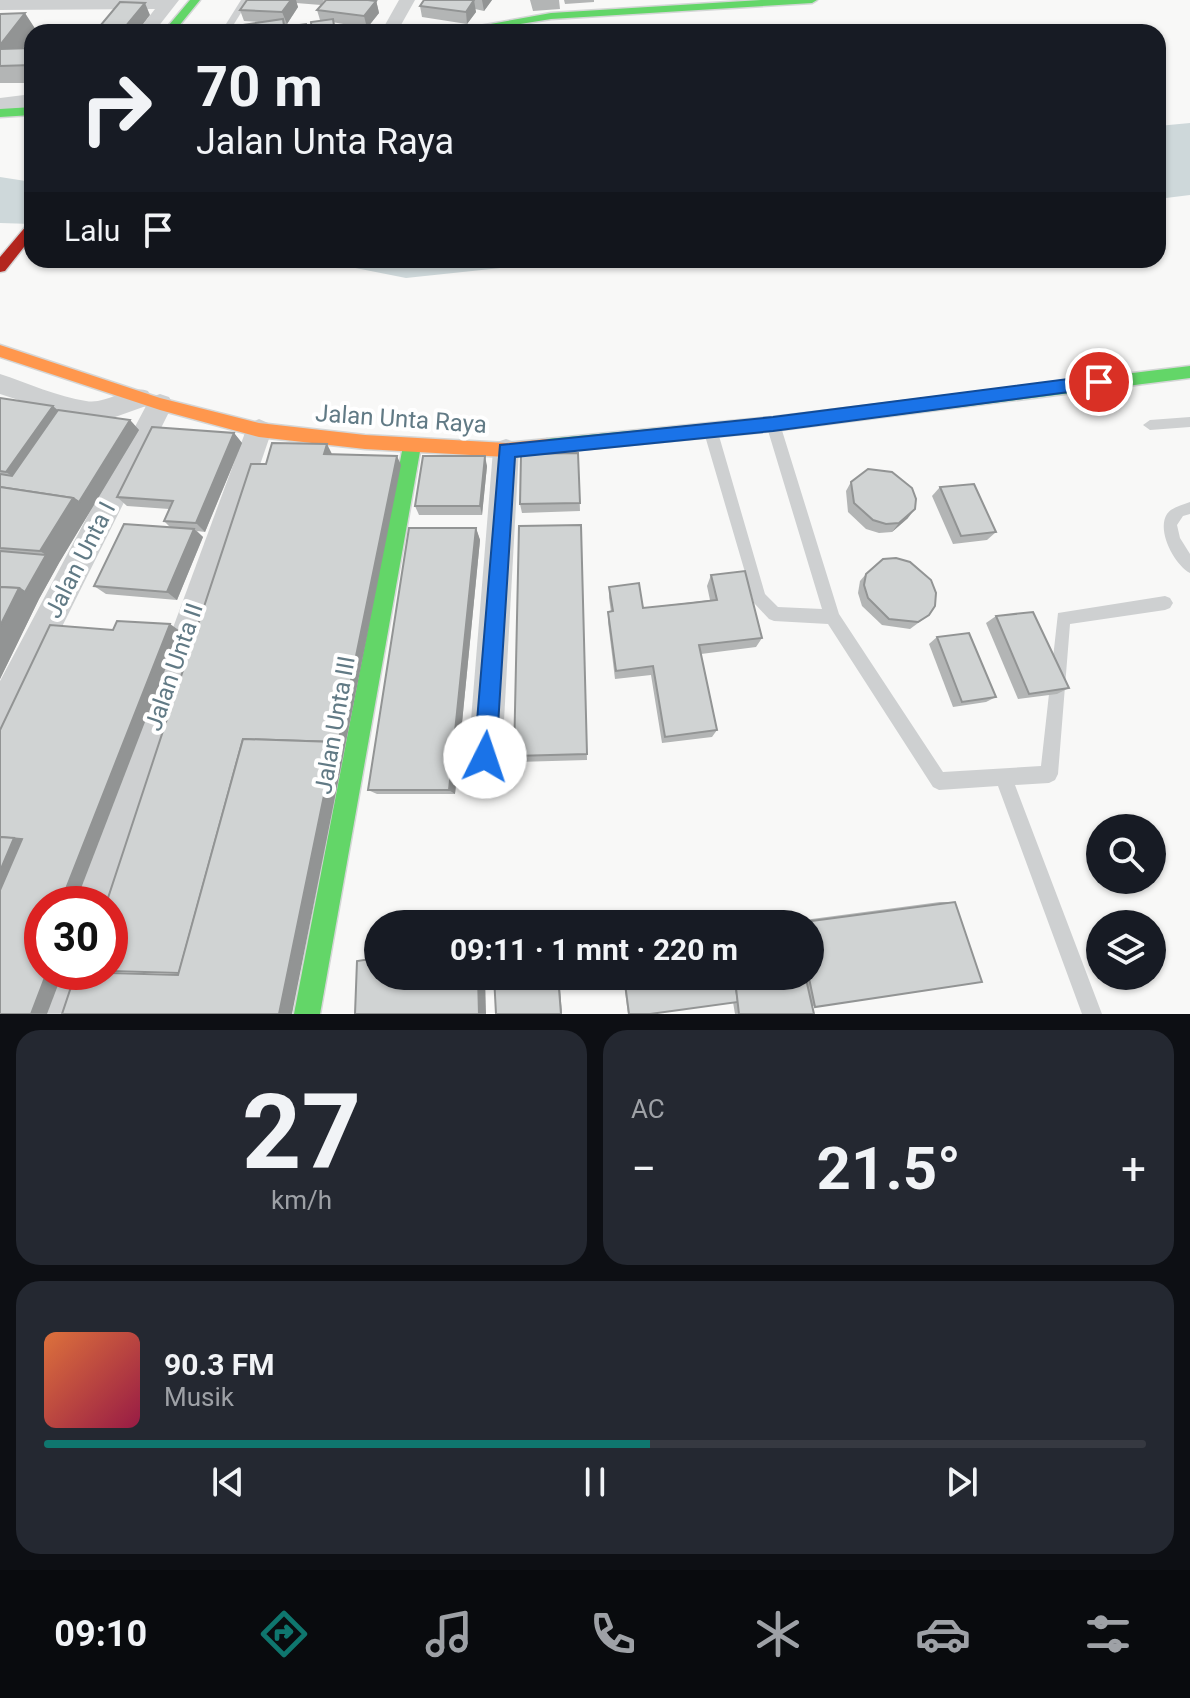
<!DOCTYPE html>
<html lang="id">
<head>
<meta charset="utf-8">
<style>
  body { margin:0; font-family:Roboto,sans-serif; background:#242831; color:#f1f3f6; height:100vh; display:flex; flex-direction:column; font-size:30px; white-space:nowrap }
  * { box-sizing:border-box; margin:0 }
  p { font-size:26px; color:#9ea1a6 }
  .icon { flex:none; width:44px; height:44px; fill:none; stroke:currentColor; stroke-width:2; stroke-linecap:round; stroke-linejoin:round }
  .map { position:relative; height:1014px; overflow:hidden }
  .sheet { display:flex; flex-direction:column; gap:16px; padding:16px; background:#0d0f14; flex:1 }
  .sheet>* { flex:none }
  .guide { position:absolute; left:24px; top:24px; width:1142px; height:244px; border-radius:24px; box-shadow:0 2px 6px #0004; background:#171b24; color:#f1f3f6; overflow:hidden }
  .tools { position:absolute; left:1086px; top:814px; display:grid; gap:16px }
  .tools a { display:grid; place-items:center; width:80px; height:80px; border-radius:50%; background:#171b24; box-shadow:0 2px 6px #0004; font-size:40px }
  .speed { position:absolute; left:24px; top:886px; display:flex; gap:16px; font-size:40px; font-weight:700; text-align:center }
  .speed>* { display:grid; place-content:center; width:104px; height:104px; border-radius:50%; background:#171b24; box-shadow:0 2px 6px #0004; line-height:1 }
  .speed .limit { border:12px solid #d22; background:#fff; color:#111 }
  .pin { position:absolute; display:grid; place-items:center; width:68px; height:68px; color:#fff; margin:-34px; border:4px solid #fff; border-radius:50%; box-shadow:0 2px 8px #0007 }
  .me { position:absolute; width:88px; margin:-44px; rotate:4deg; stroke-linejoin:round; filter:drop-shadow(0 0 6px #0008) }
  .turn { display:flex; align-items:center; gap:28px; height:168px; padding:0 40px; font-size:36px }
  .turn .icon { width:104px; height:104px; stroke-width:2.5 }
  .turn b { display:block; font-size:56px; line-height:68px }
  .then { display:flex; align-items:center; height:76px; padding:0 40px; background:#0003; gap:16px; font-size:30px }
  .big { font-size:60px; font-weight:700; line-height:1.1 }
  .sheet .widget { flex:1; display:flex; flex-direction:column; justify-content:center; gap:12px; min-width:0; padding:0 28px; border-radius:24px; background:#242831 }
  .sheet .dial { align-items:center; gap:0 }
  .dial b { font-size:104px; line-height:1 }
  .song { display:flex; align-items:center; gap:24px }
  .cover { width:96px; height:96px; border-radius:12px; background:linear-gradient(135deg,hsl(20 70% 55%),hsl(340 70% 35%)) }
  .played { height:8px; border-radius:4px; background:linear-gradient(90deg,#0f766e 55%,#363941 55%) }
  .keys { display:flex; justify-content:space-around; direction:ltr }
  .heat { display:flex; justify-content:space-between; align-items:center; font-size:44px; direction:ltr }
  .sheet .tiles { flex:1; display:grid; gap:16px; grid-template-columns:1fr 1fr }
  .widget:last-child { grid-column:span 2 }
  .trip { position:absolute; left:364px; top:910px; width:460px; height:80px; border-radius:40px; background:#171b24; box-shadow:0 2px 6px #0004; font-weight:700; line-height:80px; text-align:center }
  .menu { display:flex; height:128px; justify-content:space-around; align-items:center; background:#090b0e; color:#9ea1a6 }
  .menu .icon { width:56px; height:56px }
  .menu .on { color:#0f766e }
  .menu b { font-size:36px; color:#f1f3f6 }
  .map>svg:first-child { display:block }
</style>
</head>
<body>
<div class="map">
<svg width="1190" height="1014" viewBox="0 0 1190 1014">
  <rect width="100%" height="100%" fill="#f8f8f7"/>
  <!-- water -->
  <g fill="#ced8da">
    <polygon points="1190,123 1190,195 1158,199 1158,126"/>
    <polygon points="0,177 32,182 32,224 0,223"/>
    <polygon points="315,260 576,260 406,278"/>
  </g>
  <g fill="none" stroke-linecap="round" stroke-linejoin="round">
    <!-- fast casing -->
    <g stroke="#d4d6d6" stroke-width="3">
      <g id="fast">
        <polygon points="190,0 200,0 174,32 163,32"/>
        <polygon points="761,0 817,0 812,3 551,19 471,32 446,32 551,13"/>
        <polygon points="32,107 32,115 0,117 0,109"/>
        <polygon points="1190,366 1190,378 773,431 547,453 538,446 547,439 773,417"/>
        <polygon points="412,439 421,446 320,1014 294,1014 403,446"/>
      </g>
    </g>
    <!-- slow casing -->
    <g stroke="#d4d6d6" stroke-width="3">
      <polygon id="slow" points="0,345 160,398 259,423 365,435 506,443 547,439 556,446 547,453 506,457 365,449 259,437 160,410 0,357"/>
    </g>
    <!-- jam casing -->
    <g stroke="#d4d6d6" stroke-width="3">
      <polygon id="jam" points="32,223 32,237 5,271 0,272 0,257 27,225"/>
    </g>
    <!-- lane -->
    <g fill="#ced0d1" fill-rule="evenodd">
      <polygon points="241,0 249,0 229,32 221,32"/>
      <polygon points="1190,417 1190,427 1150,430 1143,425 1150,420"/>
      <polygon points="773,419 780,424 839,614 943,772 1041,766 1058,613 1165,596 1170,598 1173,603 1170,608 1165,610 1070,624 1058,774 1055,780 1049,783 1015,785 1102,1014 1082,1014 998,786 939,790 933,787 828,624 774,621 769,619 754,603 703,429 710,424 717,429 765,594 778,607 822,609 766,424"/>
      <path d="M1190,502V514L1183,516L1177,525L1180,538L1190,554V573C1175,565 1156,531 1167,514C1172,507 1182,505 1190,502Z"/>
    </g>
    <!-- street -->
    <g fill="#ced0d1" fill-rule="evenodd">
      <polygon points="0,0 179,0 154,32 137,32 155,9 0,10"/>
      <polygon points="399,0 415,0 397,32 381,32"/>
      <polygon points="32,94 32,106 0,110 0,98"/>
      <path d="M0,374C28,383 58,397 86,401C108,405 127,384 148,391L151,397L160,394L169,397L173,404L12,727L0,731V681L146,406L104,421L87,422L0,394Z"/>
      <polygon points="259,419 268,423 272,430 109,904 71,904 246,430 250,423"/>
      <polygon points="506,439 515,442 519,450 502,757 497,769 485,774 473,769 468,757 493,450 497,442"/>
      <polygon points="46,972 86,972 72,1014 32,1014"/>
    </g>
    <!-- fast -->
    <use href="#fast" fill="#63d668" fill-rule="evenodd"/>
    <!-- slow -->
    <use href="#slow" fill="#ff974d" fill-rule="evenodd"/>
    <!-- jam -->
    <use href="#jam" fill="#b3261e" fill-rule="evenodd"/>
  </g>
  <!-- wall -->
  <g fill="#b3b5b5">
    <polygon points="247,0 324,0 321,5 296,3 298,7 287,24 285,24 288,32 229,32 259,22 244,21 240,10"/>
    <polygon points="326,0 376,0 379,13 367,28 320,20 317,10"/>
    <polygon points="424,0 492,0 484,11 475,9 476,12 467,24 422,17 420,6"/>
    <polygon points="530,0 594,0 594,2 565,4 564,0 559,0 560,9 533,11"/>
    <polygon points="0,14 36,30 35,32 32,32 32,36 23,48 32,48 32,83 0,83"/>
    <polygon points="0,398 58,410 130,420 139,430 59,563 39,599 0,679"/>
    <polygon points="234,433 242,443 205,532 197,531 203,537 177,600 106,594 94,586 170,527 164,521 169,509 127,506 117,497"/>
    <polygon points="578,453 580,511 522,513 520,504"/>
    <polygon points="487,466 482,515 419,515 415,506"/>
    <polygon points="851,482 908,518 892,532 879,533 866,529 848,512 846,491"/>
    <polygon points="940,487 996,532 987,540 953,544 932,496"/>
    <polygon points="581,525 587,760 517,762 514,756"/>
    <polygon points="476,528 480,540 455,794 377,794 368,790"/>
    <polygon points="866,574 929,615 910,629 882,625 862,606 858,593 860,581"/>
    <polygon points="711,575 762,638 756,647 701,654 717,730 712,737 662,743 651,675 615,679 608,622 608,612 611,612 609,598 609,587 643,608 710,600 707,586"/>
    <polygon points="996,616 1069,688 1057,694 1018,699 986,623"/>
    <polygon points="937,637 996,697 986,702 953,707 929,644"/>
    <polygon points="940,902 955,902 815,1007 812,1005 814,1014 735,1014 733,1002 628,1014 623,976 810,976 810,924 774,924"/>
  </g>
  <!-- shaded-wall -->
  <g fill="#929494">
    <polygon points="291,0 296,0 298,7 287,24 282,12"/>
    <polygon points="372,0 376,0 379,13 367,28 364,16"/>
    <polygon points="474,0 476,12 467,24 466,12"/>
    <polygon points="482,0 492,0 484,11"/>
    <polygon points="145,3 150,15 137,32 121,32"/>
    <polygon points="25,13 36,30 35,32 32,32 32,36 10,66 0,52 0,45"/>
    <polygon points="53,406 69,420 25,485 6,472"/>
    <polygon points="130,420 139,430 59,563 39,599 0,679 0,626 19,588 46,555 40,551 73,498"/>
    <polygon points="234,433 242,443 205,532 196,523"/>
    <polygon points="327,444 332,454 330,464 324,454"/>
    <polygon points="397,456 401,465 292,1014 279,1014 335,742"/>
    <polygon points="485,456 487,466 482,515 480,506"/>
    <polygon points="915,509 908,518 892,532 899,523"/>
    <polygon points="476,528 480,540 455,794 449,790"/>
    <polygon points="194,529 203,537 177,600 167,592"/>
    <polygon points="170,624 180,631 75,904 60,904"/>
    <polygon points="14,838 38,841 0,930 0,871"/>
    <polygon points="47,972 63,972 47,1014 31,1014"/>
    <polygon points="478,976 485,976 486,1014 479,1014"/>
    <polygon points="558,976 559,976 562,1014 561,1014"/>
  </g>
  <!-- building -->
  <g fill="#d0d3d3" stroke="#929494" stroke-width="2">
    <polygon points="247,0 291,0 282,12 240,10"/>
    <polygon points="326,0 368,0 376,1 364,16 317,10"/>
    <polygon points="424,0 474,0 466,12 420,6"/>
    <polygon points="120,2 145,3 121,32 95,32"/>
    <polygon points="25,13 0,45 0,14"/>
    <polygon points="283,19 285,32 229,32 229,27"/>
    <polygon points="333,19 335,32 312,32 311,22"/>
    <polygon points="306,24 307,32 292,32 291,26"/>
    <polygon points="32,48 32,65 0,66 0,49"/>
    <polygon points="0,398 53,406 6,472 0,471"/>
    <polygon points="58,410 130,420 79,502 73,498 0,487 0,474 12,476"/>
    <polygon points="152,427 234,433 196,523 164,521 173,501 117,497"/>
    <polygon points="272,443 327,444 324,454 397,456 338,744 335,742 243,739 179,973 110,971 110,904 106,904 251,464 266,464"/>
    <polygon points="578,453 580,503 520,504 521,454"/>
    <polygon points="423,456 485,456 480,506 415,506"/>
    <polygon points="868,469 892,472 912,488 916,499 915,509 899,523 886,524 873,520 854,503 851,482"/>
    <polygon points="974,484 996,532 961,536 940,487"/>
    <polygon points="0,487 73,498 40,551 0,548"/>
    <polygon points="124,524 194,529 167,592 94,586"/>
    <polygon points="581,525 587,754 514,756 519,526"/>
    <polygon points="409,528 476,528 449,790 368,790"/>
    <polygon points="0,551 46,555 25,592 19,588 0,587"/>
    <polygon points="896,558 910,562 931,580 936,593 935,606 929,615 918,622 889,619 868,598 864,585 866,574 883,559"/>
    <polygon points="745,571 762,638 699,645 717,730 665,737 653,666 616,671 608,612 613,611 609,587 639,583 643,608 691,603 717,600 711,575"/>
    <polygon points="0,587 19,588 0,626"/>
    <polygon points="1033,612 1069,688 1029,694 996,616"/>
    <polygon points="117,621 170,624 60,904 42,904 42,949 39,957 42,957 42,972 47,972 31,1014 0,1014 0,890 22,839 0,837 0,730 50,625 113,630"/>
    <polygon points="969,633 996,697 962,702 937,637"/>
    <polygon points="243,739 335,742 279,1014 62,1014 76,972 178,975"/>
    <polygon points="0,837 14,838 0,871"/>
    <polygon points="955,902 982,982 815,1007 809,978 736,988 738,1002 650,1014 629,1014 624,976 810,976 810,924 789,924"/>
    <polygon points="378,958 378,976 478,976 479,1014 355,1014 357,961"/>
    <polygon points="494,976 558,976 561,1014 496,1014"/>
    <polygon points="806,979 814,1014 739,1014 736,988"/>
  </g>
  <!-- route -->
  <polygon fill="#1a73e8" stroke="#114b97" stroke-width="2" points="1099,375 1107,382 1099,388 773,431 515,457 496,757 493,765 485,768 477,765 474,757 500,445 773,417"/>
  <g text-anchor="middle" stroke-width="8" stroke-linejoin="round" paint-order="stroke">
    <!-- street labels -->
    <g font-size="24" fill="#617a85" stroke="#fff">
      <text transform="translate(401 419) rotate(4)" y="8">Jalan Unta Raya</text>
      <text transform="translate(80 560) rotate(-63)" y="8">Jalan Unta I</text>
      <text transform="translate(174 667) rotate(-71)" y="8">Jalan Unta II</text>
      <text transform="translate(335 725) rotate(-80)" y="8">Jalan Unta III</text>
    </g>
  </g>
</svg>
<div class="tools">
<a><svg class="icon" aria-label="search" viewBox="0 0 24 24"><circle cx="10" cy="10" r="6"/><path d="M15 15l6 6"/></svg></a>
<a><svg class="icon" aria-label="layers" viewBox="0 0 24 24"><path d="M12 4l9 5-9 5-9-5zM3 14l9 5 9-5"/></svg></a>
</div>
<div class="speed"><div class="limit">30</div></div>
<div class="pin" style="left:1099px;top:382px;background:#d93025"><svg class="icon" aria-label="arrive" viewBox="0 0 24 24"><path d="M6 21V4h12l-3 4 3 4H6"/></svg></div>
<svg class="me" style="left:485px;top:757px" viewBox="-20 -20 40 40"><circle r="19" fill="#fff"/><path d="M0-13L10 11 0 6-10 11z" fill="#1a73e8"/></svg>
<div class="trip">09:11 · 1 mnt · 220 m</div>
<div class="guide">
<div class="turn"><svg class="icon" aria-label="right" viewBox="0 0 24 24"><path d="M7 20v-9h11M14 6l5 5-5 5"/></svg><div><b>70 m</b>Jalan Unta Raya</div></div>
<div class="then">Lalu<svg class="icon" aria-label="arrive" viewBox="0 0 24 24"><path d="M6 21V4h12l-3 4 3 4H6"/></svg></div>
</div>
</div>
<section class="sheet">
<div class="tiles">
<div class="widget dial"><b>27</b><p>km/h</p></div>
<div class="widget"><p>AC</p>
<div class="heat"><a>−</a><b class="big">21.5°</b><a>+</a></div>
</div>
<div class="widget">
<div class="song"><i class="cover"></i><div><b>90.3 FM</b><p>Musik</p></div></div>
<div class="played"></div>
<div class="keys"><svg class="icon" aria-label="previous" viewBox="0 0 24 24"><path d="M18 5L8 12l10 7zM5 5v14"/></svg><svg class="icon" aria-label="pause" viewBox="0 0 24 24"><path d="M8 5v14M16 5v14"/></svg><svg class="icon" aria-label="next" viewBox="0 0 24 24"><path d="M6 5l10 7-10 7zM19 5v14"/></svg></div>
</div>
</div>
</section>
<nav class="menu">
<b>09:10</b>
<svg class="icon on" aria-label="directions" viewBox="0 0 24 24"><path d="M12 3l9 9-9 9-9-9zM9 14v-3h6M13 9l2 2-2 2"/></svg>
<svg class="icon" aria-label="music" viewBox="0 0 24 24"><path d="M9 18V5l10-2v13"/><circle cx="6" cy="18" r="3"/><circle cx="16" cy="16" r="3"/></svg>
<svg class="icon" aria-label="phone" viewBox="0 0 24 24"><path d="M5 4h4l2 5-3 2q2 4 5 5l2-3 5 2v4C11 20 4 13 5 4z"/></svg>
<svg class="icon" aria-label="climate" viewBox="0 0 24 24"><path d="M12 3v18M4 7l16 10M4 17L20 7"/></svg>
<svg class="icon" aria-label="car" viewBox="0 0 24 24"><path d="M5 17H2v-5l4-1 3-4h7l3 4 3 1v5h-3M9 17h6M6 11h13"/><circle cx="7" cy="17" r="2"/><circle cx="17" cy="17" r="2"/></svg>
<svg class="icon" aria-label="filters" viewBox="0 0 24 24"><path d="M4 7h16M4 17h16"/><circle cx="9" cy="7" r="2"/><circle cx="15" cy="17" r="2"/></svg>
</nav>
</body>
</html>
